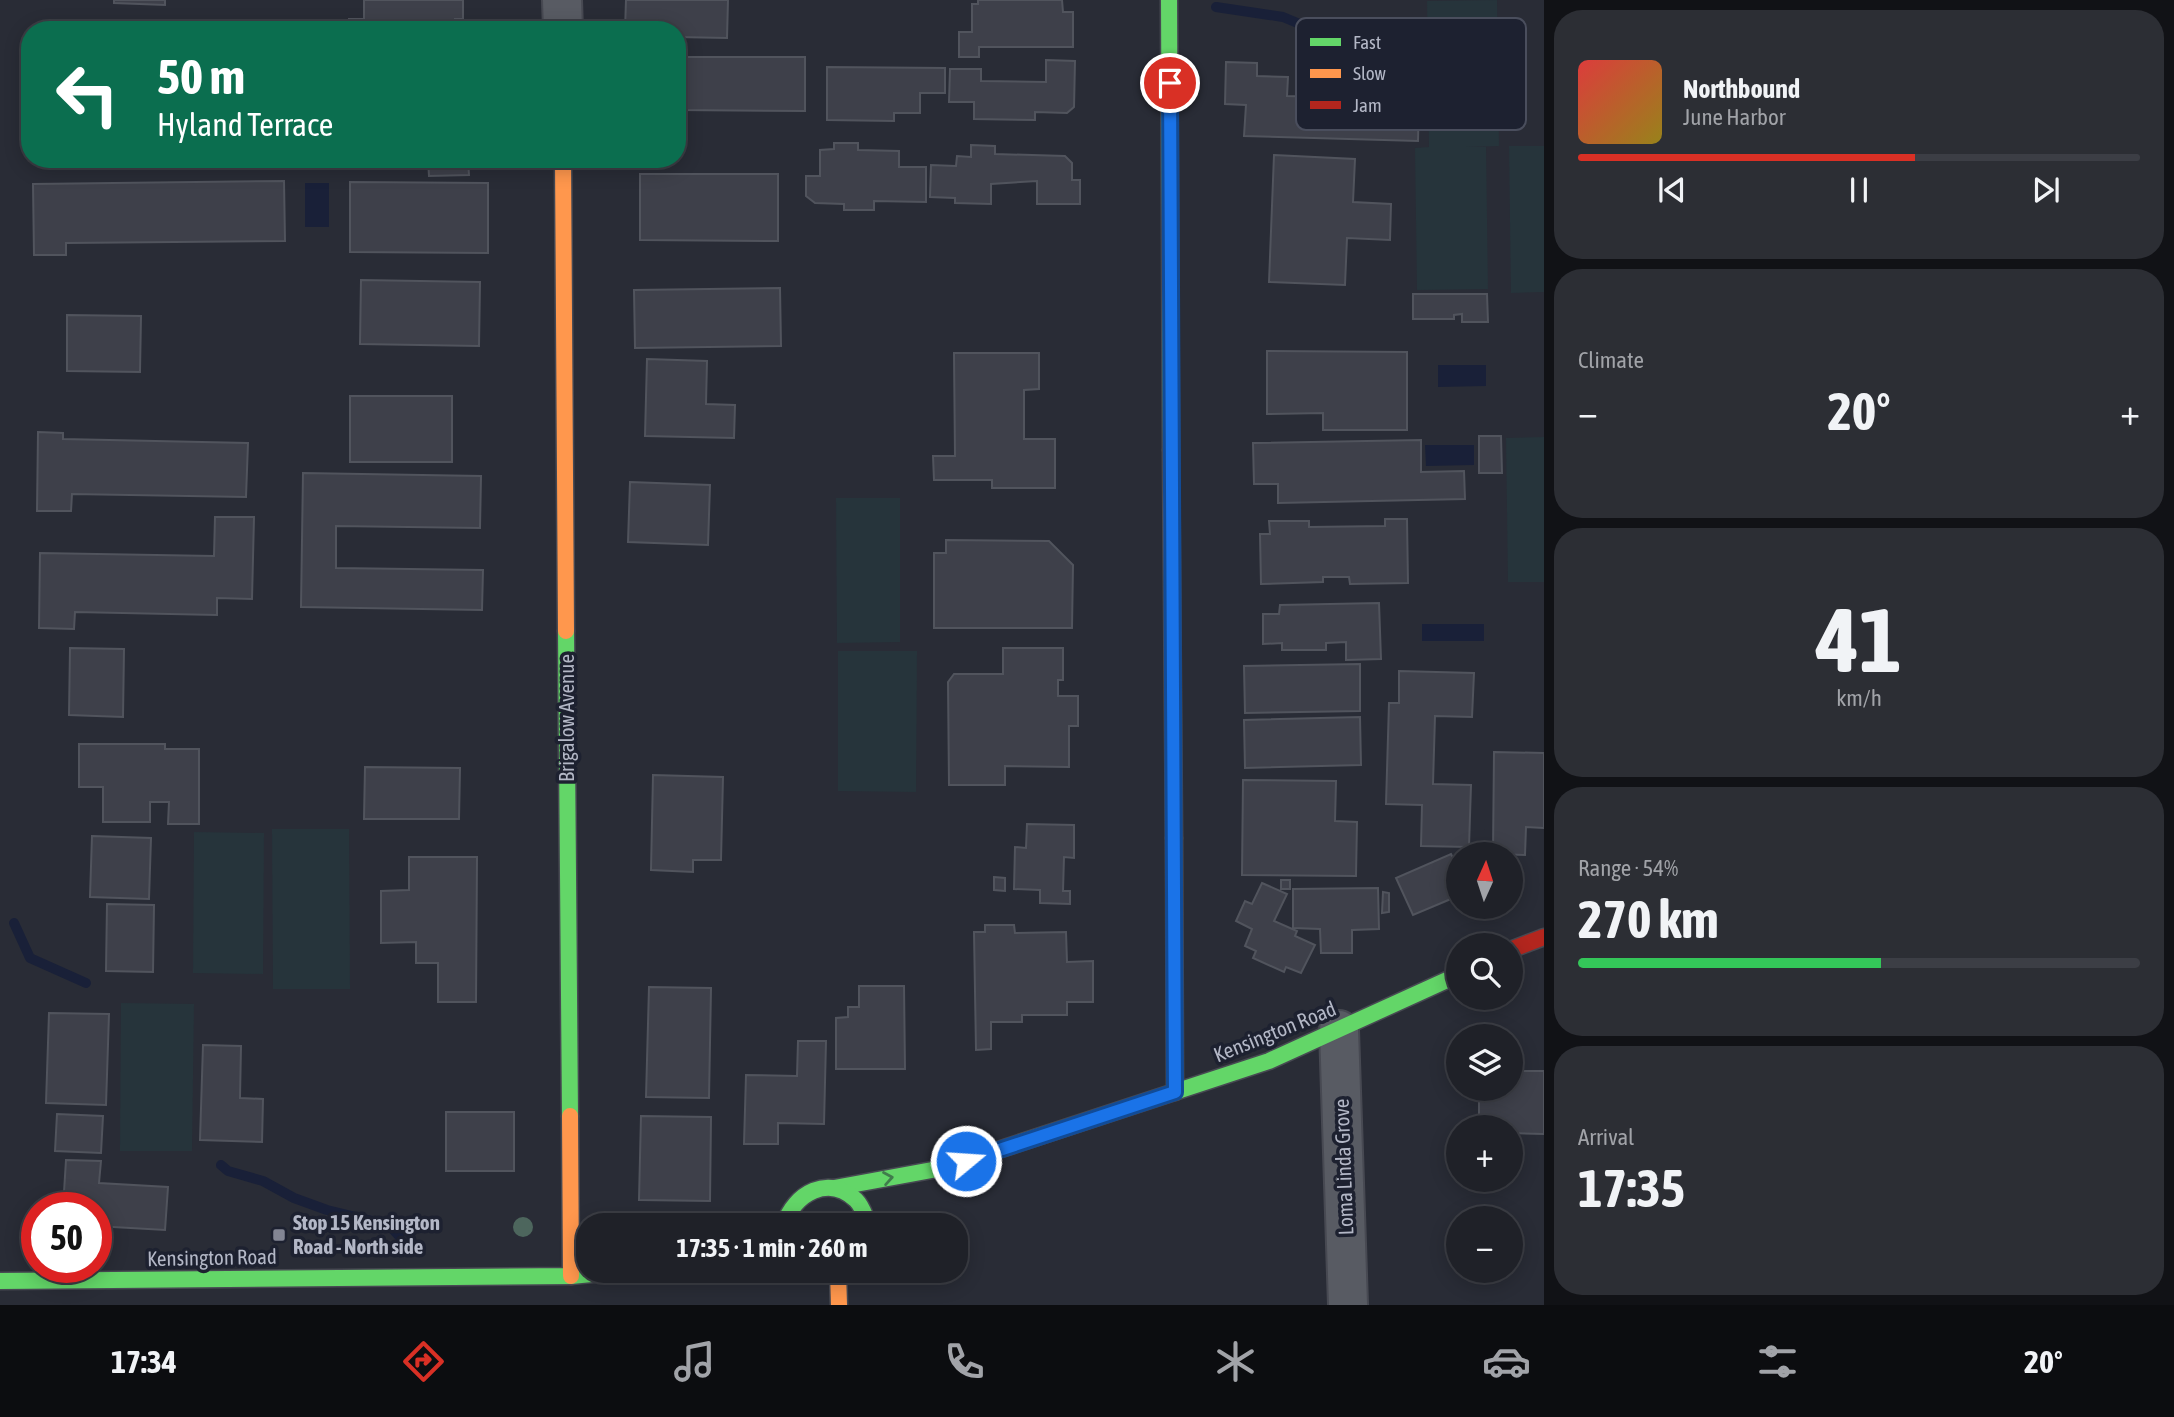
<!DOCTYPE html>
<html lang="en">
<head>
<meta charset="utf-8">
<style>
  body { margin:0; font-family:"Asap Condensed",sans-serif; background:#2c2e34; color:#f1f3f6; height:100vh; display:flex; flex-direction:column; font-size:26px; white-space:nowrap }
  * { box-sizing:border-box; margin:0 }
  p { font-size:23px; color:#a1a3a8 }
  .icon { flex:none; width:38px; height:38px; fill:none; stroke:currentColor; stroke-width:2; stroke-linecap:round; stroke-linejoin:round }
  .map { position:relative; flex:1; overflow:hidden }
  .drawer { display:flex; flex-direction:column; gap:10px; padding:10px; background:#111216; width:630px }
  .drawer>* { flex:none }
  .top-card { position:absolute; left:21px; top:21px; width:665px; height:147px; border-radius:28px; box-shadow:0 4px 18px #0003,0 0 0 2px #3c3e45; background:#0b6e4f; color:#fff; overflow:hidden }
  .needle { width:46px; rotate:3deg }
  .fabs { position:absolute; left:1446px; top:842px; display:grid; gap:14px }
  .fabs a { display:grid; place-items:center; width:77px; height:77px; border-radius:50%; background:#1f2128; box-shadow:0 4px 18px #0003,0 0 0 2px #3c3e45; font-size:35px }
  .speed { position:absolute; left:21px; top:1192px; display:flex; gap:14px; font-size:35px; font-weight:700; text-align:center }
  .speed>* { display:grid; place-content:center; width:91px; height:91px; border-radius:50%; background:#1f2128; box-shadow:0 4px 18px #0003,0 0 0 2px #3c3e45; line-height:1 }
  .speed .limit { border:10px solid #d22; background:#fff; color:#111 }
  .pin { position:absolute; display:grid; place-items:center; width:60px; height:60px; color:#fff; margin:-30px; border:4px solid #fff; border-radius:50%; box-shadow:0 2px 7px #0007 }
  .me { position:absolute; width:77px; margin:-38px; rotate:72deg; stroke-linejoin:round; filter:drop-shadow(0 0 5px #0008) }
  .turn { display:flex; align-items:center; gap:24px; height:147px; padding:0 21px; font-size:32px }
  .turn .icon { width:91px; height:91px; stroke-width:2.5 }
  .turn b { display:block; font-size:49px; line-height:60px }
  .big { font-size:52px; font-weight:700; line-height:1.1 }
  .drawer .card { flex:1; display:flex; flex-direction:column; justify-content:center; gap:10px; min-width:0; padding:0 24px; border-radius:28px; background:#2c2e34 }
  .drawer .dial { align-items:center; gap:0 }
  .dial b { font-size:91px; line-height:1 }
  .song { display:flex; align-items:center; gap:21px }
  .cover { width:84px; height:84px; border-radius:10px; background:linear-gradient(135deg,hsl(0 70% 55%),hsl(50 70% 35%)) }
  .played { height:7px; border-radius:4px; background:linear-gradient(90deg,#d93025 60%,#3c3e45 60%) }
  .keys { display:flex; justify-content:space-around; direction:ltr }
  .heat { display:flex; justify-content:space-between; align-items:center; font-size:38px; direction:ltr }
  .charge { height:10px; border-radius:5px; background:linear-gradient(90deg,#34c759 54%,#3c3e45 0) }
  .trip { position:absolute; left:576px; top:1213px; width:392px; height:70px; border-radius:28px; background:#1f2128; box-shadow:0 4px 18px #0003,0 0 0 2px #3c3e45; font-weight:700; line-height:70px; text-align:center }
  .menu { display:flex; height:112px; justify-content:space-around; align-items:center; background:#0c0d10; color:#a1a3a8 }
  .menu .icon { width:49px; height:49px }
  .menu .selected { color:#d93025 }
  .menu b { font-size:32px; color:#f1f3f6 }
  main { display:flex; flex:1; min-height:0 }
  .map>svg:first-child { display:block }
</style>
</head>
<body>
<main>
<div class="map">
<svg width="1544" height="1305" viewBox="0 0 1544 1305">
  <rect width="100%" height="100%" fill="#292c36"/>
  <!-- green -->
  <g fill="#26343b">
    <polygon points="1497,0 1499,146 1466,147 1486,147 1488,289 1417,290 1415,148 1429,147 1427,1"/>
    <polygon points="1509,146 1544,146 1544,292 1511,293"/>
    <polygon points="1544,437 1544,582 1508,582 1506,438"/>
    <polygon points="836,498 900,498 900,642 837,643"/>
    <polygon points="838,651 917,651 916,792 838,791"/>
    <polygon points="272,829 349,829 350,989 273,989"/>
    <polygon points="194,832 264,833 263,974 193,973"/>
    <polygon points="121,1003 194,1004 192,1151 120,1151"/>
  </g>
  <!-- water -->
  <g fill="#192038">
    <rect x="305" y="183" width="24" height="44"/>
    <polygon points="1438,365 1486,365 1486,386 1438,387"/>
    <polygon points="1425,445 1474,445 1474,465 1426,466"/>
    <rect x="1422" y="624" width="62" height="17"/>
  </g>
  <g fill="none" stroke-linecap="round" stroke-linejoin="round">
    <!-- stream -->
    <g stroke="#192038" stroke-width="10">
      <polyline points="1216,7 1283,17 1307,27 1379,72 1424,95"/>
      <polyline points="14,923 30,958 86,983"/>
      <polyline points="221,1165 228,1171 263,1181 294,1198 327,1210 389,1225 399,1236"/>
    </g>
  </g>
  <!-- building -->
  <g fill="#3e404a" stroke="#51545d" stroke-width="2">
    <polygon points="114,0 165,0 165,5 114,3"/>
    <polygon points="364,0 463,0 463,19 455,19 455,30 349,30 349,19 364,19"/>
    <polygon points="626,0 728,0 727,38 677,37 677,30 625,30"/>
    <polygon points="978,0 1062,0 1063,12 1073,12 1073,47 979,47 979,57 959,57 959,32 972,32 972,4 978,4"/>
    <polygon points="677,57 805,57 805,111 677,110"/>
    <polygon points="1046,60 1075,61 1074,107 1067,113 1035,112 1035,120 974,119 974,102 949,102 950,69 981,69 981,81 1046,82"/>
    <polygon points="1226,62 1257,63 1257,76 1288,77 1287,96 1419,100 1418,141 1244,136 1246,105 1225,104"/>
    <polygon points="827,67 945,68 945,93 920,93 920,113 894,113 894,121 827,120"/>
    <polygon points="834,143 858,143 858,150 899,151 899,167 926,167 926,202 874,201 874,210 844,210 844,204 815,203 806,196 806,176 820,176 820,150 834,149"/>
    <polygon points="971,145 995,146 995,154 1065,156 1072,163 1072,180 1080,180 1080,204 1037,204 1037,181 991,184 991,204 955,203 955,198 930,197 931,165 956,166 957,156 971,157"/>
    <polygon points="1274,155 1355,159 1353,202 1391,204 1390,240 1347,238 1345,285 1269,282"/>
    <polygon points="428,159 468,159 469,175 429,176"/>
    <polygon points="640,174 778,174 778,241 640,240"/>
    <polygon points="284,181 285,241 66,243 66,255 34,255 33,184"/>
    <polygon points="350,182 488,183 488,253 350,252"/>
    <polygon points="361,280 480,282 479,346 360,344"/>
    <polygon points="780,288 781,346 635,348 634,290"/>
    <polygon points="1413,294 1487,294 1488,322 1462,322 1462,314 1454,315 1454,319 1413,319"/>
    <polygon points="67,315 141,316 140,372 67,371"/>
    <polygon points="1267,351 1407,352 1407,430 1323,430 1323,413 1267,414"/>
    <polygon points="954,353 1039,353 1039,389 1024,390 1024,439 1055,439 1055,488 992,488 992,480 934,480 933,456 955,456"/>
    <polygon points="647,359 707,361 706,404 735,405 734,438 645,436"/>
    <rect x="350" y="396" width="102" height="66"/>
    <polygon points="38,432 63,433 63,439 248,443 246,497 72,494 71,511 37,511"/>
    <polygon points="1479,436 1501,436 1502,473 1479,473"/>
    <polygon points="1421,440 1421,472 1464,471 1465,499 1278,503 1278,484 1254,484 1253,443"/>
    <polygon points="303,473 481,476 480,528 336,526 336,568 483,570 482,610 301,607"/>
    <polygon points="630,482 710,485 708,545 628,542"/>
    <polygon points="215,517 254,517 252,599 217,598 217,615 75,612 74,629 39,628 40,553 214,556"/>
    <polygon points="1385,519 1407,519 1408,583 1350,584 1349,577 1323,577 1323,582 1261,584 1260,534 1270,534 1269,521 1309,521 1309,527 1385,526"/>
    <polygon points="946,540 1049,541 1073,565 1072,628 934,628 934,553 946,553"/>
    <polygon points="1379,603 1381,659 1346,660 1346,642 1326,643 1326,650 1282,650 1282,643 1263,644 1263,614 1279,614 1280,605"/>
    <polygon points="70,648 124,649 123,717 69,715"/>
    <polygon points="1003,648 1063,648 1063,680 1058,680 1058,696 1078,696 1078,726 1069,726 1069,767 1005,766 1005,785 949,785 948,682 954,674 1003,674"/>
    <polygon points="1360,664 1360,711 1245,713 1244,666"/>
    <polygon points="1399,671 1474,673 1472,717 1435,716 1433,784 1471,785 1469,847 1421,846 1422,805 1386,804 1389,703 1399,703"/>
    <polygon points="1360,717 1361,765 1245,768 1244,720"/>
    <polygon points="79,744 165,744 165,749 199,749 199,824 168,824 169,802 150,802 150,822 103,822 103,787 79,787"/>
    <polygon points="1494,752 1544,753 1544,828 1526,827 1525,855 1493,854"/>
    <polygon points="365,767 460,768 459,819 364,819"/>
    <polygon points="653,775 723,777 721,860 693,860 693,872 651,870"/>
    <polygon points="1243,780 1336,781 1335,821 1357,822 1356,876 1242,875"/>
    <polygon points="1027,824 1074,825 1074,858 1064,857 1063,891 1070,891 1070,904 1040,903 1040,890 1014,889 1015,847 1026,848"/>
    <polygon points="92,836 151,838 149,899 90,897"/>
    <polygon points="1451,854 1458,869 1458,896 1413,915 1396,878"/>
    <polygon points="409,857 477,857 476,1002 438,1002 438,963 416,963 416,942 381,943 381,891 409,890"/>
    <polygon points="994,877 1005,878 1005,891 994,890"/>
    <rect x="1281" y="880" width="9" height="9"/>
    <polygon points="1262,883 1287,894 1274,921 1297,931 1295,936 1315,945 1301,973 1286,967 1284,972 1253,958 1256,951 1245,946 1252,929 1236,921 1245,901 1252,904"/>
    <polygon points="1378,888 1379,929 1352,930 1352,953 1321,953 1320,929 1293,928 1293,889"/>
    <polygon points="1383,892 1389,893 1389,912 1382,913"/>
    <polygon points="107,904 154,905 153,972 106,971"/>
    <polygon points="985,925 1014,925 1015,933 1066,932 1067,962 1093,961 1093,1002 1067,1002 1067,1015 1022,1015 1022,1022 991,1022 991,1049 976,1050 974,932 985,932"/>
    <polygon points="859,986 904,986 905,1069 836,1069 836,1018 848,1017 848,1007 859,1007"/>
    <polygon points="649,987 711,988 709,1098 646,1097"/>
    <polygon points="49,1013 109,1014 106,1105 46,1103"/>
    <polygon points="798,1041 826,1041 824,1124 778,1123 778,1144 744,1144 746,1075 797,1076"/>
    <polygon points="203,1045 241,1046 240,1098 263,1099 262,1142 200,1140"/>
    <polygon points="1510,1071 1544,1071 1544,1134 1510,1133 1510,1127 1479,1127 1479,1088 1510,1088"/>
    <rect x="446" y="1112" width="68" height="59"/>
    <polygon points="57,1114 103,1116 101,1153 55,1151"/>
    <polygon points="641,1116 711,1117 710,1201 639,1200"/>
    <polygon points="66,1160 101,1161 99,1183 168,1187 165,1230 96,1226 96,1208 63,1208"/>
  </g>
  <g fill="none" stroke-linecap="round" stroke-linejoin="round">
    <!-- street casing -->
    <g stroke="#474952" stroke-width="42">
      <g id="street">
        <polyline points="562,0 563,30"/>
        <polyline points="1339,1030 1348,1305"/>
      </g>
    </g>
    <!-- fast casing -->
    <g stroke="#474952" stroke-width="19">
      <g id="fast">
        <polyline points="1169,0 1171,450"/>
        <polyline points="566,631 570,1116"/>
        <polyline points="1174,838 1175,1092"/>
        <polyline points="834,1188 943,1168 1269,1061 1458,975"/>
        <path d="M784,1225C794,1193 829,1174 856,1200C863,1207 865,1217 869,1225"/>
        <polyline points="0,1281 571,1276 634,1270"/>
      </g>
    </g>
    <!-- slow casing -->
    <g stroke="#474952" stroke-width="19">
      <g id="slow">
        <polyline points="563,159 566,631"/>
        <polyline points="1171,450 1174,838"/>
        <polyline points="570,1116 571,1276"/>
        <polyline points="838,1271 839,1305"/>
      </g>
    </g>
    <!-- jam casing -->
    <g stroke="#474952" stroke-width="19">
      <polyline id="jam" points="1510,950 1544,937"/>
    </g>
    <!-- street -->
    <use href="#street" stroke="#585b63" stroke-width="38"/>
    <!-- fast -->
    <use href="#fast" stroke="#63d668" stroke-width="16"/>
    <!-- slow -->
    <use href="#slow" stroke="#ff974d" stroke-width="16"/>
    <!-- jam -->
    <use href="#jam" stroke="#b3261e" stroke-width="16"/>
  </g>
  <!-- trees -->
  <circle fill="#4d665d" cx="523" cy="1227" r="10"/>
  <!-- one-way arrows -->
  <defs><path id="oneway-chevron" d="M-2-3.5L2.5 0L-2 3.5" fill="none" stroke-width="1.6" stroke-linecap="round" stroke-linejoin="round" transform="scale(1.75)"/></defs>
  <use stroke="#407c4c" href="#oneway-chevron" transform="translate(888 1178) rotate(-10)"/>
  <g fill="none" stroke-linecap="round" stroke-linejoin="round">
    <!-- route casing -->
    <g stroke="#114b97" stroke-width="18">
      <polyline id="route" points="966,1161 1175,1092 1170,83"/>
    </g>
    <!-- route -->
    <use href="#route" stroke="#1a73e8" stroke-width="12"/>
  </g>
  <!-- markers -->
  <rect fill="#838694" stroke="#1d2130" stroke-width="2.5" x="272" y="1228" width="14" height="14" rx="3.5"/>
  <g text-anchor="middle" stroke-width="7" stroke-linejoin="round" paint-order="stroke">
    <!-- street labels -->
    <g font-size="21" fill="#b3b7c6" stroke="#1d2130">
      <text transform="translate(567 718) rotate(-90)" y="7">Brigalow Avenue</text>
      <text transform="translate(1275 1032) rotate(-22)" y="7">Kensington Road</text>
      <text transform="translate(1344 1167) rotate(-92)" y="7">Loma Linda Grove</text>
      <text transform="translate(212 1258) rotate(-1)" y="7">Kensington Road</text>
    </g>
    <!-- poi labels -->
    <g font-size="21" font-weight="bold" fill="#b3b7c6" stroke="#1d2130" text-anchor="start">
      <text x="293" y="1230">Stop 15 Kensington<tspan x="293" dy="24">Road - North side</tspan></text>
    </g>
  </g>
  <!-- legend -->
  <rect x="1296" y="18" width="230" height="112" rx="10" fill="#1d2130" stroke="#4a4e5d" stroke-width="2"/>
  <rect x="1310" y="38" width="31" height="8" fill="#63d668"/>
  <rect x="1310" y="69" width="31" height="9" fill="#ff974d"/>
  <rect x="1310" y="101" width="31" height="8" fill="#b3261e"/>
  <g font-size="19" fill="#b3b7c6">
    <text x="1353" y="49">Fast</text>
    <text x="1353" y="80">Slow</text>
    <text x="1353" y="112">Jam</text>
  </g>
</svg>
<div class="fabs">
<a><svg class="needle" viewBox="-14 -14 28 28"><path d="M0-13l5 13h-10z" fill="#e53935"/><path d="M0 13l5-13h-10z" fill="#a1a3a8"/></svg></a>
<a><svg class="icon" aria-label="search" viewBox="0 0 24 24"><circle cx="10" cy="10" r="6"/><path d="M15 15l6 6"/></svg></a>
<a><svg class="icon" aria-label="layers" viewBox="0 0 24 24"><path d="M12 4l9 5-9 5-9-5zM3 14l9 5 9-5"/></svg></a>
<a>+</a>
<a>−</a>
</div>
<div class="speed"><div class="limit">50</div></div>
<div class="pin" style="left:1170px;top:83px;background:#d93025"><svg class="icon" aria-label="arrive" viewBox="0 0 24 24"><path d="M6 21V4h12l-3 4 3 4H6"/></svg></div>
<svg class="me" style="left:966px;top:1161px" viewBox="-20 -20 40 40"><circle r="17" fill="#1a73e8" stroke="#fff" stroke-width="3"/><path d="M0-11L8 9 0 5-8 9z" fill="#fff"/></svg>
<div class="trip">17:35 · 1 min · 260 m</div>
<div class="top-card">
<div class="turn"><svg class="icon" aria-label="left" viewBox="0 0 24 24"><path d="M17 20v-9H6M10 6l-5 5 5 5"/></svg><div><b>50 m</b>Hyland Terrace</div></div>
</div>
</div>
<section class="drawer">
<div class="card">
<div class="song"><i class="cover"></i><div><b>Northbound</b><p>June Harbor</p></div></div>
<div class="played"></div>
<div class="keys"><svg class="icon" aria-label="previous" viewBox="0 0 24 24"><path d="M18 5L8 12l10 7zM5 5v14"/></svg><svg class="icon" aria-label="pause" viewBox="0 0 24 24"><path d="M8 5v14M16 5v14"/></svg><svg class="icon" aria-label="next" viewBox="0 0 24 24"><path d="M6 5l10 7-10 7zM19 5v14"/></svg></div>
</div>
<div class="card"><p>Climate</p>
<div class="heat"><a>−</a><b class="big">20°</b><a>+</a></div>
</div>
<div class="card dial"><b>41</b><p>km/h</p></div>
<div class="card"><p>Range · 54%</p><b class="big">270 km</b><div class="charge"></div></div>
<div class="card"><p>Arrival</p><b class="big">17:35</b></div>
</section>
</main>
<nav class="menu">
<b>17:34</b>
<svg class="icon selected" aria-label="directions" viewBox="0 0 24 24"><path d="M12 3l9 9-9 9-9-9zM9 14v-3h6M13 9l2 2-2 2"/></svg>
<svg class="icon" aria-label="music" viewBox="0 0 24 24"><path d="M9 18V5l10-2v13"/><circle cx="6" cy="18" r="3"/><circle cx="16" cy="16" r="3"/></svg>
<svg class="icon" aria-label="phone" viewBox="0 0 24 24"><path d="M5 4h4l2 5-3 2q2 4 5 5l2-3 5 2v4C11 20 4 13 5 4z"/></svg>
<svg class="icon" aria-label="climate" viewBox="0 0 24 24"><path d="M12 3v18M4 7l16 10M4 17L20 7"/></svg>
<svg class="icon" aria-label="car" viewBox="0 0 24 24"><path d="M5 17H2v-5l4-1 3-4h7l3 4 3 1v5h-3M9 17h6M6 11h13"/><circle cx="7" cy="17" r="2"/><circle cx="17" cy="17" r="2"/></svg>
<svg class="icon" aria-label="filters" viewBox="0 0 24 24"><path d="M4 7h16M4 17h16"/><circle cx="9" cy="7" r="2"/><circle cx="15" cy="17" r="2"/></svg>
<b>20°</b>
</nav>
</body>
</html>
